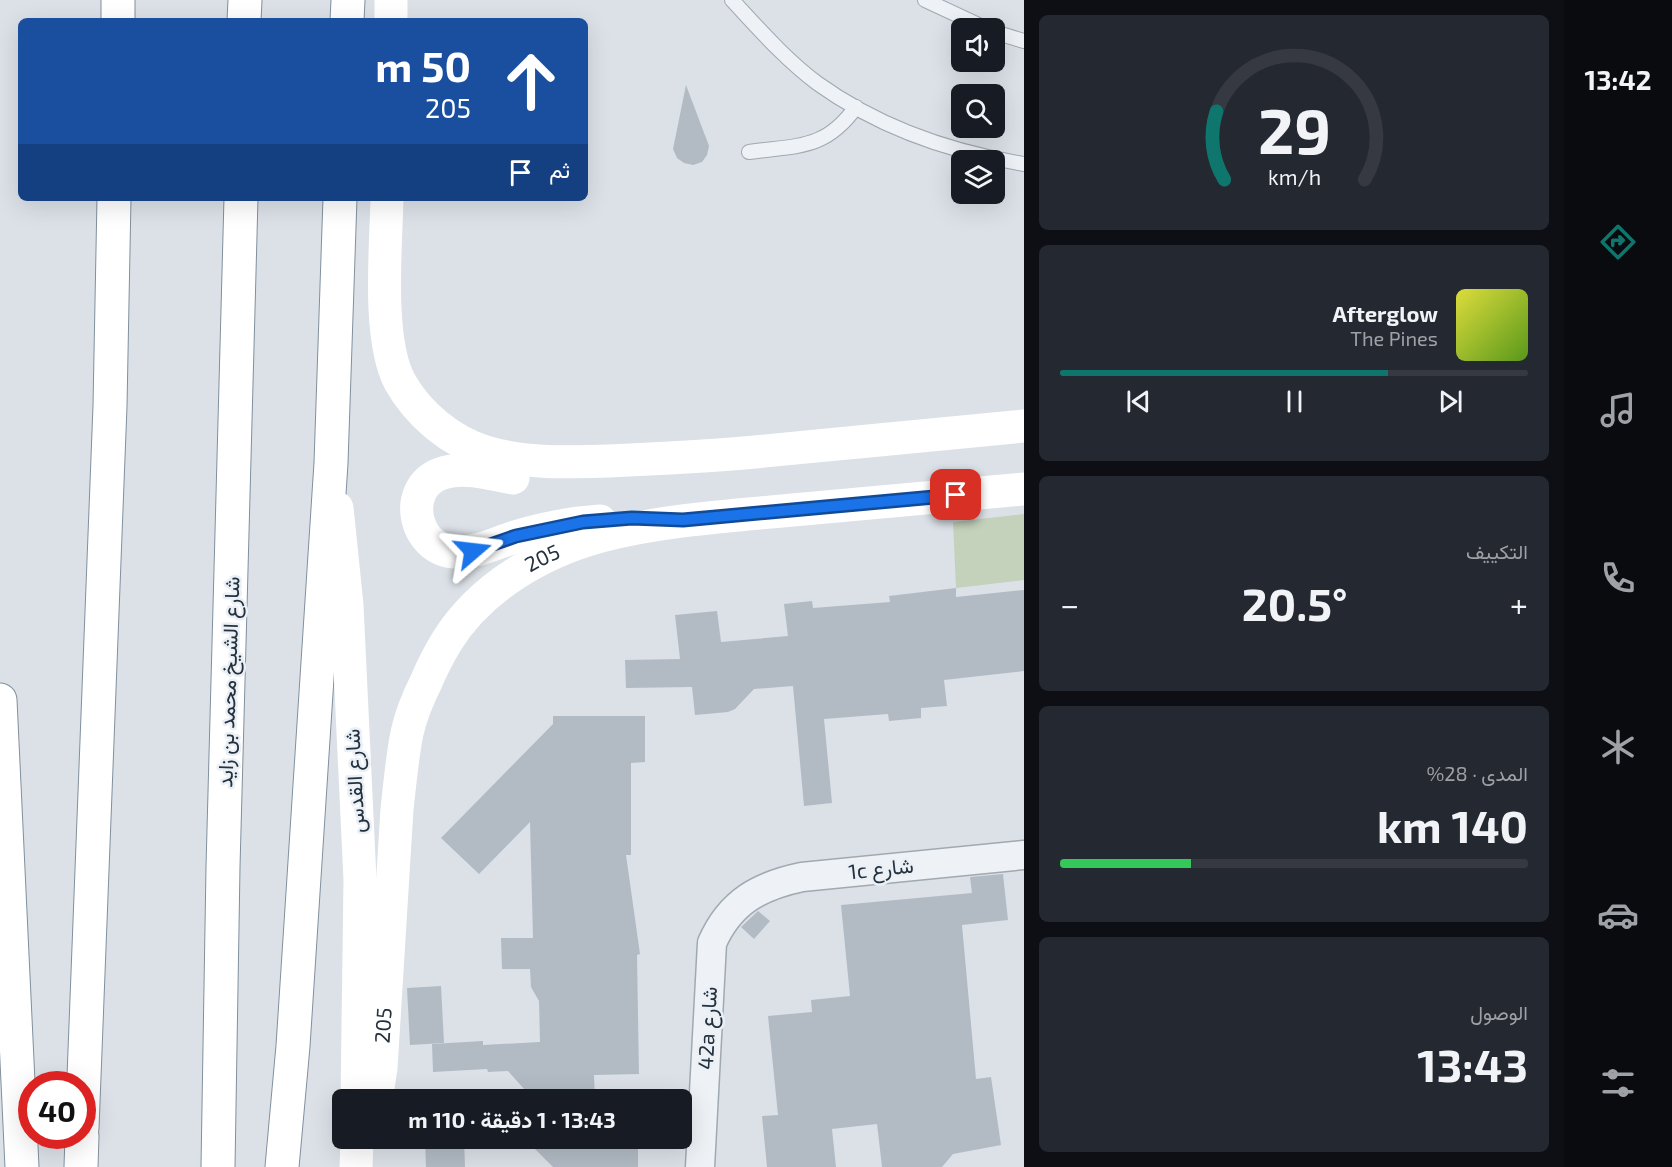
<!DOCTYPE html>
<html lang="ar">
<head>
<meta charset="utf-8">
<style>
  body { margin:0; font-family:"Exo 2",Vazirmatn,sans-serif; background:#242831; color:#f1f3f6; direction:rtl; height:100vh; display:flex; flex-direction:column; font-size:22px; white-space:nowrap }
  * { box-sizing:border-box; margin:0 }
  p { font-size:20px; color:#9ea1a6 }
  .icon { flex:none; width:33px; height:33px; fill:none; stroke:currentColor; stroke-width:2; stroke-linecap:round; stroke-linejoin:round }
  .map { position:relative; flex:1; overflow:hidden; direction:ltr }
  .details { display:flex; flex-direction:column; gap:15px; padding:15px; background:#0d0f14; width:540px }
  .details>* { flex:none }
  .hud { position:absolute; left:18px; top:18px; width:570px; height:183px; border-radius:9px; box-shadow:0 6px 24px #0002; direction:rtl; background:#1a4fa0; color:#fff; overflow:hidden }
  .fabs { position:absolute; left:951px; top:18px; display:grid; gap:12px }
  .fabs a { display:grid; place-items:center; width:54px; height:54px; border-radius:9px; background:#171b24; box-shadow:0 6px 24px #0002; font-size:30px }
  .speed { position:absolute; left:18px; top:1071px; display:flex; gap:12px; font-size:30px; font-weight:700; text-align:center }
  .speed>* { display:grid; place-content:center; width:78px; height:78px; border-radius:50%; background:#171b24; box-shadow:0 6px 24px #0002; line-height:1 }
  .speed .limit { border:9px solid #d22; background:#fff; color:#111 }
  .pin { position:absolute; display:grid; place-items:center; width:51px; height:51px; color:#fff; margin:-26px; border-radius:12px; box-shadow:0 3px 9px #0006 }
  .me { position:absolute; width:66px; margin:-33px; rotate:73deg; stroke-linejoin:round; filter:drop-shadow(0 0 4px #0008) }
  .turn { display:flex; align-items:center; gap:21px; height:126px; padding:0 18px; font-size:27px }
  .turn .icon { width:78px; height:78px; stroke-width:2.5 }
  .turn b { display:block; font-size:42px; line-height:51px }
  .then { display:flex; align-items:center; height:57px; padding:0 18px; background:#0003; gap:12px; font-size:22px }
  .big { font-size:45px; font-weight:700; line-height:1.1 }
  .details .tile { flex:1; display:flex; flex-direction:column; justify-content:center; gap:9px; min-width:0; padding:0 21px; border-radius:9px; background:#242831 }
  .details .dial { align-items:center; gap:0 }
  .dial svg { height:156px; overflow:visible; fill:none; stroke:#363941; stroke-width:7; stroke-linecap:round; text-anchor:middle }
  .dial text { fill:#f1f3f6; stroke:none }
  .song { display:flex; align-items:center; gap:18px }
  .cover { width:72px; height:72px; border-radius:9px; background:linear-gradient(135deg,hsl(60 70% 55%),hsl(90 70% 35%)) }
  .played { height:6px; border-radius:3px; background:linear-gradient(90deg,#0f766e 70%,#363941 70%) }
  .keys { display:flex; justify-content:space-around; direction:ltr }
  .heat { display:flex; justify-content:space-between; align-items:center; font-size:33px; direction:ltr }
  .charge { height:9px; border-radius:4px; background:linear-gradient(90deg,#34c759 28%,#363941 0) }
  .trip { position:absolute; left:332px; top:1089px; width:360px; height:60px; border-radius:9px; background:#171b24; box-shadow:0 6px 24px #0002; font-weight:700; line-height:60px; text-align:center; direction:rtl }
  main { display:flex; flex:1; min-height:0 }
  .menu { display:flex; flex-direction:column; width:108px; justify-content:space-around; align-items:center; background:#090b0e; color:#9ea1a6 }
  .menu .icon { width:42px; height:42px }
  .menu .selected { color:#0f766e }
  .menu b { font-size:27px; color:#f1f3f6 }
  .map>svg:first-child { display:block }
</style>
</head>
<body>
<main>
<nav class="menu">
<b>13:42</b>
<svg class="icon selected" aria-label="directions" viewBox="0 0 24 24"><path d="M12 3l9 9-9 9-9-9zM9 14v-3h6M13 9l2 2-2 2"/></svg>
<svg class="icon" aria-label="music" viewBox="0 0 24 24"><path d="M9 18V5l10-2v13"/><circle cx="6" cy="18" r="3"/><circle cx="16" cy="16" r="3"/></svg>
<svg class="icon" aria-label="phone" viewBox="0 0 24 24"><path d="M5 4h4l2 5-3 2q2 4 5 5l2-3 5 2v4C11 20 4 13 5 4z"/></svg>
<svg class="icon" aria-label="climate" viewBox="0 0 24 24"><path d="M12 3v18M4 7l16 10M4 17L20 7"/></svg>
<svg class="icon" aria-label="car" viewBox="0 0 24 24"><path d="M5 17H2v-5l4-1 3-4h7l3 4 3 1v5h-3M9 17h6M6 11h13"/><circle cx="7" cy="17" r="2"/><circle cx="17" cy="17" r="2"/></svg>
<svg class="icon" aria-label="filters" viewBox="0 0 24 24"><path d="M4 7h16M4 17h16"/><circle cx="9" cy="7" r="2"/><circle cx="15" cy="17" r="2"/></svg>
</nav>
<section class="details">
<div class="tile dial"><svg viewBox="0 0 100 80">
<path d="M14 69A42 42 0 1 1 86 69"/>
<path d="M14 69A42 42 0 0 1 10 34" stroke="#0f766e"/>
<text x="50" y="56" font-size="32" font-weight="700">29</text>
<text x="50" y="72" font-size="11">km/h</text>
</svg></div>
<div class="tile">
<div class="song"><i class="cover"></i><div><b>Afterglow</b><p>The Pines</p></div></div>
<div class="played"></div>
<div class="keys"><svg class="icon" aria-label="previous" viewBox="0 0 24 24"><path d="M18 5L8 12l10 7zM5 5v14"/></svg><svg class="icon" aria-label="pause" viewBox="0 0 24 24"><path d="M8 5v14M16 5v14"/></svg><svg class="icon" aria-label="next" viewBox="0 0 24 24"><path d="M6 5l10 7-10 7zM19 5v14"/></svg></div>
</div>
<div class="tile"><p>التكييف</p>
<div class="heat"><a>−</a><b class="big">20.5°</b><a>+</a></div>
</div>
<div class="tile"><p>المدى · 28%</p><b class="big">140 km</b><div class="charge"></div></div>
<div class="tile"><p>الوصول</p><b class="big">13:43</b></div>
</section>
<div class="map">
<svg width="1024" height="1167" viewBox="0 0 1024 1167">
  <rect width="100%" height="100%" fill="#dbe1e7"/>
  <!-- green -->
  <polygon fill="#c4d1bb" points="1024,514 1024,580 956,588 953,522"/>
  <!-- building -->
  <g fill="#b2bbc4">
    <polygon points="686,85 709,146 707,155 702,162 693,165 684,163 677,158 673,149"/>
    <polygon points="956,588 956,597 1024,590 1024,671 944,680 947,706 921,708 921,718 889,721 888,714 824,719 832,803 804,806 793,686 754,689 735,709 728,712 695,715 692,687 626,688 625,660 680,659 675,615 717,611 721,642 788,636 784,604 812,601 813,608 890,602 889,596"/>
    <polygon points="553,716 645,716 645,762 631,763 631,855 626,855 640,954 637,955 639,1074 594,1075 595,1100 534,1100 508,1071 488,1072 487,1069 433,1072 432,1044 483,1041 483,1045 540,1042 539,1001 531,987 530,969 502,969 501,938 533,938 530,822 479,874 441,838 553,724"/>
    <polygon points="1003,874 1008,920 962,925 976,1079 991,1077 1001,1145 953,1154 942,1167 882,1167 877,1124 832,1129 836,1167 767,1167 762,1116 778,1115 768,1016 812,1012 811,1000 850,996 841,905 972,893 970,877"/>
    <polygon points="758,911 770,921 754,939 741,927"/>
    <polygon points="441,986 444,1043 410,1045 407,988"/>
    <polygon points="425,1138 464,1138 465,1167 426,1167"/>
    <polygon points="533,1138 638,1138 638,1167 553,1167 533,1147"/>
  </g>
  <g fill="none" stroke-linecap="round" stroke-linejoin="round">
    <!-- lane casing -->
    <g stroke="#a0a9b1" stroke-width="16">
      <g id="lane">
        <path d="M732,0C759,29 785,59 817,83C878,127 950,152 1024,164"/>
        <polyline points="925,0 985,28"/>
        <polyline points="994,32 1024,41"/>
        <path d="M749,152C798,145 825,150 856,107"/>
      </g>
    </g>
    <!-- street casing -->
    <g stroke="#a0a9b1" stroke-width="31">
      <path id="street" d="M700,1167L712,943C730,902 759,886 802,877L1024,855"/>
    </g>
    <!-- highway casing -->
    <g stroke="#81909e" stroke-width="35">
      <g id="highway">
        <polyline points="118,21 118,0"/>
        <polyline points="244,21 245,0"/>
        <polyline points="347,21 348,0"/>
        <polyline points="0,700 22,1167"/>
        <polyline points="82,1128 110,406 114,198"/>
        <polyline points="81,1167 82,1136"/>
        <polyline points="218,1167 223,867 241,198"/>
        <polyline points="282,1167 293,1046 331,463 340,198"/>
      </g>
    </g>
    <!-- lane -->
    <use href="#lane" stroke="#eef1f5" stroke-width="14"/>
    <!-- street -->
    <use href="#street" stroke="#eef1f5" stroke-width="28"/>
    <!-- secondary -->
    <g stroke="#fff" stroke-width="33">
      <polyline points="391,21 391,0"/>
      <path d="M387,198C386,247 377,339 400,382C418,414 451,442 486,452C526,464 567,462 608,461C653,459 698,457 744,453C837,444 931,435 1024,426"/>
      <path d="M513,478C491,474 462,465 440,474C401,489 414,551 456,552C478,553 498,542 518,536C545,528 572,523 600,521"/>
      <polyline points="337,508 347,605 360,880 357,1100"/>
      <path id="s1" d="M376,1100L381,1068L397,809C400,783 402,758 407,733C411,715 418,698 426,682C432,668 439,654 447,641C480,588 541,552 601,536C656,522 714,517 771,512C855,504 940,497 1024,489"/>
      <polyline points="356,1167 357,1138"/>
    </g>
    <!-- highway -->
    <use href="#highway" stroke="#fff" stroke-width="33"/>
  </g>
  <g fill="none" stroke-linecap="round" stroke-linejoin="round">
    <!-- route casing -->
    <g stroke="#114b97" stroke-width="15">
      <polyline id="route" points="473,551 516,536 583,522 632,518 683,520 956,495"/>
    </g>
    <!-- route -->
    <use href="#route" stroke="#1a73e8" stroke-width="10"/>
  </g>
  <g text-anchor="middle" stroke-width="5" stroke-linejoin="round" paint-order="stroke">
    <!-- street labels -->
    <g font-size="21" fill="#24313e" stroke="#eaf0f5">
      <text dy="7" stroke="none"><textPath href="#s1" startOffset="597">205</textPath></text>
      <text transform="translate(229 682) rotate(-88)" y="7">شارع الشيخ محمد بن زايد</text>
      <text transform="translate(355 781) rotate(-93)" y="7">شارع القدس</text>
      <text transform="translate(881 869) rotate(-6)" y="7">1c شارع</text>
      <text dy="7" stroke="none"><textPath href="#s1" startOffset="75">205</textPath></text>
      <text transform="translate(708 1028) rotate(-87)" y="7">42a شارع</text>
    </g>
  </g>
</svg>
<div class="fabs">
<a><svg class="icon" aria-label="sound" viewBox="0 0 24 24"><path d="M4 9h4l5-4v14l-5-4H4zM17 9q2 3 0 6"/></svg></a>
<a><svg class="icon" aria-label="search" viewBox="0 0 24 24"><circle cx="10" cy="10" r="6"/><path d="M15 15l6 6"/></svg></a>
<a><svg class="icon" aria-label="layers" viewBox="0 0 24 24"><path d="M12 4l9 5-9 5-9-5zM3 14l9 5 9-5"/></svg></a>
</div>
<div class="speed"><div class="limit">40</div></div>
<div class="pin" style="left:956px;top:495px;background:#d93025"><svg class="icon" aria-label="arrive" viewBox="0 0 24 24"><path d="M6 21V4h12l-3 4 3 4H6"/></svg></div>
<svg class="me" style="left:473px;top:551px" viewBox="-20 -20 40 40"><path d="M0-17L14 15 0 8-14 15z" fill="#1a73e8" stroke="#fff" stroke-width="4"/></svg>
<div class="trip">13:43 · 1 دقيقة · 110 m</div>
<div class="hud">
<div class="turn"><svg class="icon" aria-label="ahead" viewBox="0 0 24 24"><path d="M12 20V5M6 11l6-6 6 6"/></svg><div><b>50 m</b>205</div></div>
<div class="then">ثم<svg class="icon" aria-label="arrive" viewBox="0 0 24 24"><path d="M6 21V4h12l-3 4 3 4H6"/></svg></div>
</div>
</div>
</main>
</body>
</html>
